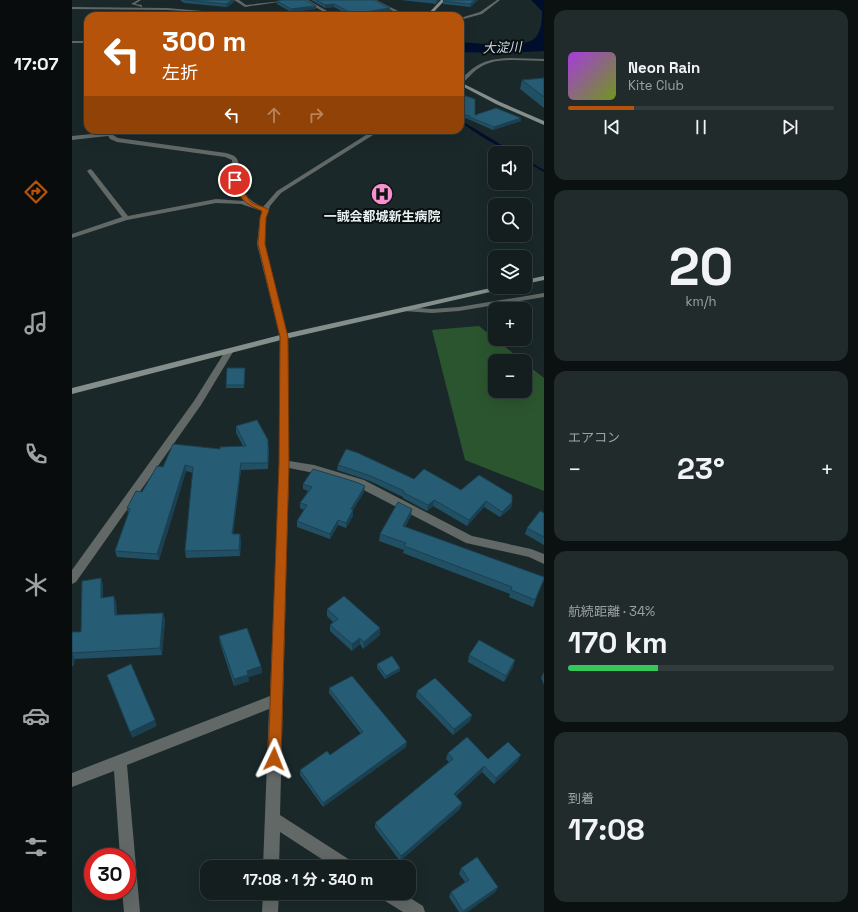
<!DOCTYPE html>
<html lang="ja">
<head>
<meta charset="utf-8">
<style>
  body { margin:0; font-family:"Space Grotesk","Noto Sans JP",sans-serif; background:#212b2c; color:#f1f3f6; height:100vh; display:flex; flex-direction:column; font-size:15px; white-space:nowrap }
  * { box-sizing:border-box; margin:0 }
  p { font-size:13px; color:#9da2a4 }
  .icon { flex:none; width:22px; height:22px; fill:none; stroke:currentColor; stroke-width:2; stroke-linecap:round; stroke-linejoin:round }
  .map { position:relative; flex:1; overflow:hidden }
  .panel { display:flex; flex-direction:column; gap:10px; padding:10px; background:#0b1011; width:314px }
  .panel>* { flex:none }
  .hud { position:absolute; left:12px; top:12px; width:380px; height:122px; border-radius:12px; box-shadow:0 4px 16px #0002,0 0 0 1px #333c3d; background:#b45309; color:#fff; overflow:hidden }
  .buttons { position:absolute; left:416px; top:146px; display:grid; gap:8px }
  .buttons a { display:grid; place-items:center; width:44px; height:44px; border-radius:8px; background:#141e1f; box-shadow:0 4px 16px #0002,0 0 0 1px #333c3d; font-size:20px }
  .speed { position:absolute; left:12px; top:848px; display:flex; gap:8px; font-size:20px; font-weight:700; text-align:center }
  .speed>* { display:grid; place-content:center; width:52px; height:52px; border-radius:50%; background:#141e1f; box-shadow:0 4px 16px #0002,0 0 0 1px #333c3d; line-height:1 }
  .speed .limit { border:6px solid #d22; background:#fff; color:#111 }
  .pin { position:absolute; display:grid; place-items:center; width:34px; height:34px; color:#fff; margin:-17px; border:2px solid #fff; border-radius:50%; box-shadow:0 1px 4px #0007 }
  .me { position:absolute; width:44px; margin:-22px; rotate:2deg; stroke-linejoin:round; filter:drop-shadow(0 0 3px #0008) }
  .turn { display:flex; align-items:center; gap:14px; height:84px; padding:0 12px; font-size:18px }
  .turn .icon { width:52px; height:52px; stroke-width:2.5 }
  .turn b { display:block; font-size:28px; line-height:34px }
  .lanes { display:flex; align-items:center; height:38px; padding:0 12px; background:#0003; justify-content:center; gap:20px; direction:ltr }
  .lanes .off { opacity:.35 }
  .big { font-size:30px; font-weight:700; line-height:1.1 }
  .panel .widget { flex:1; display:flex; flex-direction:column; justify-content:center; gap:6px; min-width:0; padding:0 14px; border-radius:12px; background:#212b2c }
  .panel .dial { align-items:center; gap:0 }
  .dial b { font-size:52px; line-height:1 }
  .song { display:flex; align-items:center; gap:12px }
  .cover { width:48px; height:48px; border-radius:6px; background:linear-gradient(135deg,hsl(280 70% 55%),hsl(80 70% 35%)) }
  .played { height:4px; border-radius:2px; background:linear-gradient(90deg,#b45309 25%,#333c3d 25%) }
  .keys { display:flex; justify-content:space-around; direction:ltr }
  .heat { display:flex; justify-content:space-between; align-items:center; font-size:22px; direction:ltr }
  .charge { height:6px; border-radius:3px; background:linear-gradient(90deg,#34c759 34%,#333c3d 0) }
  .trip { position:absolute; left:128px; top:860px; width:216px; height:40px; border-radius:12px; background:#141e1f; box-shadow:0 4px 16px #0002,0 0 0 1px #333c3d; font-weight:700; line-height:40px; text-align:center }
  main { display:flex; flex:1; min-height:0 }
  .dock { display:flex; flex-direction:column; width:72px; justify-content:space-around; align-items:center; background:#080c0c; color:#9da2a4 }
  .dock .icon { width:28px; height:28px }
  .dock .current { color:#b45309 }
  .dock b { font-size:18px; color:#f1f3f6 }
  .map>svg:first-child { display:block }
</style>
</head>
<body>
<main>
<nav class="dock">
<b>17:07</b>
<svg class="icon current" aria-label="directions" viewBox="0 0 24 24"><path d="M12 3l9 9-9 9-9-9zM9 14v-3h6M13 9l2 2-2 2"/></svg>
<svg class="icon" aria-label="music" viewBox="0 0 24 24"><path d="M9 18V5l10-2v13"/><circle cx="6" cy="18" r="3"/><circle cx="16" cy="16" r="3"/></svg>
<svg class="icon" aria-label="phone" viewBox="0 0 24 24"><path d="M5 4h4l2 5-3 2q2 4 5 5l2-3 5 2v4C11 20 4 13 5 4z"/></svg>
<svg class="icon" aria-label="climate" viewBox="0 0 24 24"><path d="M12 3v18M4 7l16 10M4 17L20 7"/></svg>
<svg class="icon" aria-label="car" viewBox="0 0 24 24"><path d="M5 17H2v-5l4-1 3-4h7l3 4 3 1v5h-3M9 17h6M6 11h13"/><circle cx="7" cy="17" r="2"/><circle cx="17" cy="17" r="2"/></svg>
<svg class="icon" aria-label="filters" viewBox="0 0 24 24"><path d="M4 7h16M4 17h16"/><circle cx="9" cy="7" r="2"/><circle cx="15" cy="17" r="2"/></svg>
</nav>
<div class="map">
<svg width="472" height="912" viewBox="0 0 472 912">
  <rect width="100%" height="100%" fill="#1a2829"/>
  <!-- green -->
  <polygon fill="#2b552f" points="407,326 451,361 423,361 423,391 453,391 453,363 472,378 472,491 393,460 360,330"/>
  <!-- water -->
  <path fill="#000e2e" d="M459,0H472V51L430,53L388,52V42C404,43 453,50 464,37C470,29 470,20 470,11Z"/>
  <g fill="none" stroke-linecap="round" stroke-linejoin="round">
    <!-- stream -->
    <g fill="#000e2e" fill-rule="evenodd">
      <polygon points="388,120 443,153 439,153 412,138 388,122"/>
      <polygon points="453,159 472,170 472,172 453,161"/>
    </g>
    <!-- lane -->
    <g fill="#626866" fill-rule="evenodd">
      <polygon points="66,0 69,0 63,4 70,5 70,7 59,4"/>
      <polygon points="425,0 428,0 410,14 388,20 388,18 408,12"/>
      <polygon points="0,7 95,8 191,16 95,10 0,9"/>
      <rect x="0" y="41" width="16" height="2"/>
    </g>
    <!-- street -->
    <g fill="#626866" fill-rule="evenodd">
      <polygon points="162,0 167,0 174,5 219,0 173,7"/>
      <polygon points="231,0 236,0 262,15 259,16"/>
      <polygon points="299,0 304,0 336,16 331,16"/>
      <path d="M438,58L472,59V61C452,61 424,56 407,68C400,72 395,81 388,84V80C405,63 414,59 438,58Z"/>
      <path d="M59,130H78L75,132L41,135L46,138L154,153C157,154 163,155 165,159C167,162 166,167 166,171C167,189 174,200 191,207L205,191L302,130H309L209,193L198,206L194,218L193,244L216,337L217,461L242,465L292,480L400,536L459,549L472,554V564L457,557L394,543L284,486L242,473L217,468L208,815L281,862L284,867H262L208,832L207,867H191L197,709L55,765L68,912H52L50,891H55V857H48L42,771L0,787V773L198,696L207,464L208,337L185,244L188,218L190,211L169,204L144,203L55,220L0,238V234L50,217L15,171L18,169L20,170L56,216L144,199L172,201L162,184L160,160L153,157L45,142L38,139L36,136L0,140V136Z"/>
      <polygon points="472,293 472,297 387,311 360,313 332,311 328,309 332,307 360,309 387,307"/>
      <polygon points="157,349 161,352 129,405 4,582 0,584 0,570 122,401 154,350"/>
      <polygon points="191,893 207,893 206,912 190,912"/>
      <polygon points="308,893 330,893 351,906 353,912 331,912 310,899"/>
    </g>
    <!-- secondary -->
    <g fill="#848e8b" fill-rule="evenodd">
      <polygon points="369,0 373,0 358,16 354,16"/>
      <polygon points="388,82 428,102 472,121 472,125 424,104 388,85"/>
      <polygon points="472,276 472,280 453,284 453,280"/>
      <polygon points="423,287 435,287 431,289 213,339 0,394 0,388 212,334"/>
    </g>
  </g>
  <!-- wall -->
  <g fill="#214f64">
    <polygon points="108,0 162,0 162,2 155,7 112,3"/>
    <polygon points="239,0 302,0 318,11 286,16 279,16 262,7 253,8"/>
    <polygon points="329,0 367,0 364,4"/>
    <polygon points="406,0 398,7 371,4 371,1"/>
    <polygon points="205,1 244,6 244,9 219,12 205,4"/>
    <polygon points="472,78 472,108 448,89 450,80"/>
    <polygon points="388,97 403,115 449,118 449,121 421,130 396,119 397,119 388,117"/>
    <polygon points="173,372 172,388 154,388 154,385"/>
    <polygon points="164,426 197,447 196,469 169,470 161,534 169,540 168,556 114,558 113,551 121,473 114,471 87,560 45,557 43,551 56,514 55,508 70,492 91,467 148,449 171,446 164,433"/>
    <polygon points="266,465 342,479 440,502 439,508 428,517 412,507 395,526 361,506 355,511 331,498 331,497 298,481 265,470"/>
    <polygon points="231,484 292,492 281,510 281,516 274,528 266,525 258,539 225,527 225,521 232,510 228,508 228,503 236,491 231,489"/>
    <polygon points="472,513 472,545 453,534 455,528"/>
    <polygon points="339,516 333,527 470,584 461,607 437,597 438,594 331,553 332,550 307,541 308,534"/>
    <polygon points="29,578 31,585 31,598 44,602 45,615 91,613 93,620 90,655 3,659 1,666 0,666 0,632 9,632"/>
    <polygon points="255,609 308,635 291,649 288,644 280,651 258,631 258,625 261,622 255,616"/>
    <polygon points="147,636 189,666 190,673 176,677 177,681 162,686 148,643"/>
    <polygon points="397,655 441,667 432,682 396,662"/>
    <polygon points="305,664 328,671 313,679 305,668"/>
    <polygon points="472,672 472,685 469,678"/>
    <polygon points="257,688 334,747 251,807 228,775 228,770 258,755 289,734 257,693"/>
    <polygon points="345,691 400,715 398,721 381,735 344,697"/>
    <polygon points="376,753 416,759 446,761 422,784 410,772 384,796 390,803 388,809 328,861 303,828 303,823 377,762 374,759"/>
    <polygon points="389,868 426,887 423,892 395,912 387,912 377,897 379,892 393,882 387,874"/>
  </g>
  <!-- shaded-wall -->
  <g fill="#1b4051">
    <polygon points="160,0 162,0 162,2 155,7 154,4"/>
    <polygon points="364,0 367,0 364,4"/>
    <polygon points="403,0 406,0 398,7 398,4"/>
    <polygon points="262,4 262,7 253,8 253,5"/>
    <polygon points="244,6 244,9 219,12 219,9"/>
    <polygon points="318,8 318,11 286,16 281,16 281,14"/>
    <polygon points="449,118 449,121 421,130 422,127"/>
    <polygon points="169,463 169,470 160,540 160,534"/>
    <polygon points="113,465 114,471 87,560 85,554"/>
    <polygon points="293,486 292,492 281,510 281,516 274,528 274,523 279,509"/>
    <polygon points="362,500 361,506 355,511 356,505"/>
    <polygon points="414,501 412,507 395,526 397,520"/>
    <polygon points="440,502 439,508 428,517 430,512"/>
    <polygon points="340,509 339,516 330,533 331,526"/>
    <polygon points="266,520 266,525 258,539 258,534"/>
    <polygon points="168,534 169,540 168,556 167,550"/>
    <polygon points="29,578 31,585 31,605 29,598"/>
    <polygon points="42,596 44,602 45,622 43,615"/>
    <polygon points="91,613 93,620 90,655 88,648"/>
    <polygon points="308,628 308,635 291,649 292,642"/>
    <polygon points="288,638 288,644 280,651 280,644"/>
    <polygon points="0,652 3,659 1,666 0,662"/>
    <polygon points="443,660 441,667 432,682 434,676"/>
    <polygon points="189,666 190,673 176,677 177,681 162,686 162,679 175,671"/>
    <polygon points="328,668 328,671 313,679 314,676"/>
    <polygon points="400,715 398,721 381,735 382,729"/>
    <polygon points="83,720 85,726 60,738 58,732"/>
    <polygon points="335,742 334,747 251,807 251,803"/>
    <polygon points="449,755 446,761 422,784 424,778"/>
    <polygon points="412,766 410,772 380,799 382,794"/>
    <polygon points="390,803 388,809 328,861 329,856"/>
    <polygon points="426,887 423,892 395,912 391,912"/>
  </g>
  <!-- building -->
  <g fill="#265c74" stroke="#1b4051">
    <polygon points="113,0 160,0 154,4"/>
    <polygon points="209,0 234,0 244,6 219,9 205,1"/>
    <polygon points="244,0 302,0 318,8 281,14 262,4 253,5"/>
    <polygon points="372,0 403,0 398,4 371,1"/>
    <polygon points="472,78 472,97 450,80"/>
    <polygon points="394,96 403,99 403,115 424,108 449,118 422,127 397,117 398,116 388,114 388,97"/>
    <polygon points="155,368 173,368 172,385 154,385"/>
    <polygon points="185,420 196,440 196,463 169,463 160,534 168,534 167,550 113,551 121,467 113,465 85,554 43,551 58,509 55,508 64,491 70,492 85,466 91,467 101,444 148,449 148,447 174,446 164,426"/>
    <polygon points="274,449 286,453 342,479 352,469 389,490 407,475 440,495 440,502 430,512 414,501 397,520 362,500 356,505 332,493 332,491 299,476 266,465"/>
    <polygon points="241,469 284,482 293,486 279,509 281,510 274,523 266,520 258,534 225,521 235,505 228,503 240,487 231,484"/>
    <polygon points="326,502 340,509 331,526 472,577 472,579 463,600 439,590 440,587 332,546 334,543 308,534"/>
    <polygon points="468,511 472,513 472,537 455,528"/>
    <polygon points="29,578 29,598 42,596 43,615 91,613 88,648 0,653 0,632 9,632 10,581"/>
    <polygon points="272,596 308,628 292,642 288,638 280,644 258,625 266,619 255,609"/>
    <polygon points="175,628 189,666 175,671 176,675 162,679 147,636"/>
    <polygon points="407,640 443,660 434,676 397,655"/>
    <polygon points="320,656 328,668 314,676 305,664"/>
    <polygon points="59,664 83,720 58,732 35,675"/>
    <polygon points="280,676 335,742 251,803 228,770 255,751 258,755 291,732 257,688"/>
    <polygon points="363,678 400,715 382,729 345,691"/>
    <polygon points="395,737 416,759 436,742 449,755 424,778 412,766 382,794 390,803 329,856 303,823 381,759 376,753"/>
    <polygon points="405,857 426,887 391,911 379,892 397,880 389,868"/>
  </g>
  <!-- route -->
  <path fill="#b45309" stroke="#753606" d="M163,178C167,180 173,196 179,202C184,206 192,206 197,210L194,218L193,244L216,337L217,464L209,759L207,764L202,765L198,764L196,759L207,464L208,337L186,244L188,218L190,211C173,204 166,198 160,180Z"/>
  <!-- icons -->
  <defs>
    <g id="hospital-disc" transform="scale(1.15)"><circle r="9.5" fill="#f590d1" stroke="#0a1010"/><path d="M-5-5h3v3.5h4V-5h3V5h-3V1.5h-4V5h-3Z" fill="#111"/></g>
  </defs>
  <g fill-rule="evenodd">
    <use href="#hospital-disc" x="310" y="194"/>
  </g>
  <g text-anchor="middle" stroke-width="4" stroke-linejoin="round" paint-order="stroke">
    <!-- far-water labels -->
    <g font-size="13" font-style="italic" fill="#cfdbee" stroke="#0a1010">
      <text transform="translate(430 47) rotate(-2)" y="5">大淀川</text>
    </g>
    <!-- far-poi labels -->
    <g font-size="13" font-weight="bold" fill="#e8f1f2" stroke="#0a1010">
      <text x="310" y="221">一誠会都城新生病院</text>
    </g>
  </g>
</svg>
<div class="buttons">
<a><svg class="icon" aria-label="sound" viewBox="0 0 24 24"><path d="M4 9h4l5-4v14l-5-4H4zM17 9q2 3 0 6"/></svg></a>
<a><svg class="icon" aria-label="search" viewBox="0 0 24 24"><circle cx="10" cy="10" r="6"/><path d="M15 15l6 6"/></svg></a>
<a><svg class="icon" aria-label="layers" viewBox="0 0 24 24"><path d="M12 4l9 5-9 5-9-5zM3 14l9 5 9-5"/></svg></a>
<a>+</a>
<a>−</a>
</div>
<div class="speed"><div class="limit">30</div></div>
<div class="pin" style="left:163px;top:180px;background:#d93025"><svg class="icon" aria-label="arrive" viewBox="0 0 24 24"><path d="M6 21V4h12l-3 4 3 4H6"/></svg></div>
<svg class="me" style="left:202px;top:759px" viewBox="-20 -20 40 40"><path d="M0-17L14 15 0 8-14 15z" fill="#b45309" stroke="#fff" stroke-width="4"/></svg>
<div class="trip">17:08 · 1 分 · 340 m</div>
<div class="hud">
<div class="turn"><svg class="icon" aria-label="left" viewBox="0 0 24 24"><path d="M17 20v-9H6M10 6l-5 5 5 5"/></svg><div><b>300 m</b>左折</div></div>
<div class="lanes"><svg class="icon" aria-label="left" viewBox="0 0 24 24"><path d="M17 20v-9H6M10 6l-5 5 5 5"/></svg><svg class="icon off" aria-label="ahead" viewBox="0 0 24 24"><path d="M12 20V5M6 11l6-6 6 6"/></svg><svg class="icon off" aria-label="right" viewBox="0 0 24 24"><path d="M7 20v-9h11M14 6l5 5-5 5"/></svg></div>
</div>
</div>
<section class="panel">
<div class="widget">
<div class="song"><i class="cover"></i><div><b>Neon Rain</b><p>Kite Club</p></div></div>
<div class="played"></div>
<div class="keys"><svg class="icon" aria-label="previous" viewBox="0 0 24 24"><path d="M18 5L8 12l10 7zM5 5v14"/></svg><svg class="icon" aria-label="pause" viewBox="0 0 24 24"><path d="M8 5v14M16 5v14"/></svg><svg class="icon" aria-label="next" viewBox="0 0 24 24"><path d="M6 5l10 7-10 7zM19 5v14"/></svg></div>
</div>
<div class="widget dial"><b>20</b><p>km/h</p></div>
<div class="widget"><p>エアコン</p>
<div class="heat"><a>−</a><b class="big">23°</b><a>+</a></div>
</div>
<div class="widget"><p>航続距離 · 34%</p><b class="big">170 km</b><div class="charge"></div></div>
<div class="widget"><p>到着</p><b class="big">17:08</b></div>
</section>
</main>
</body>
</html>
